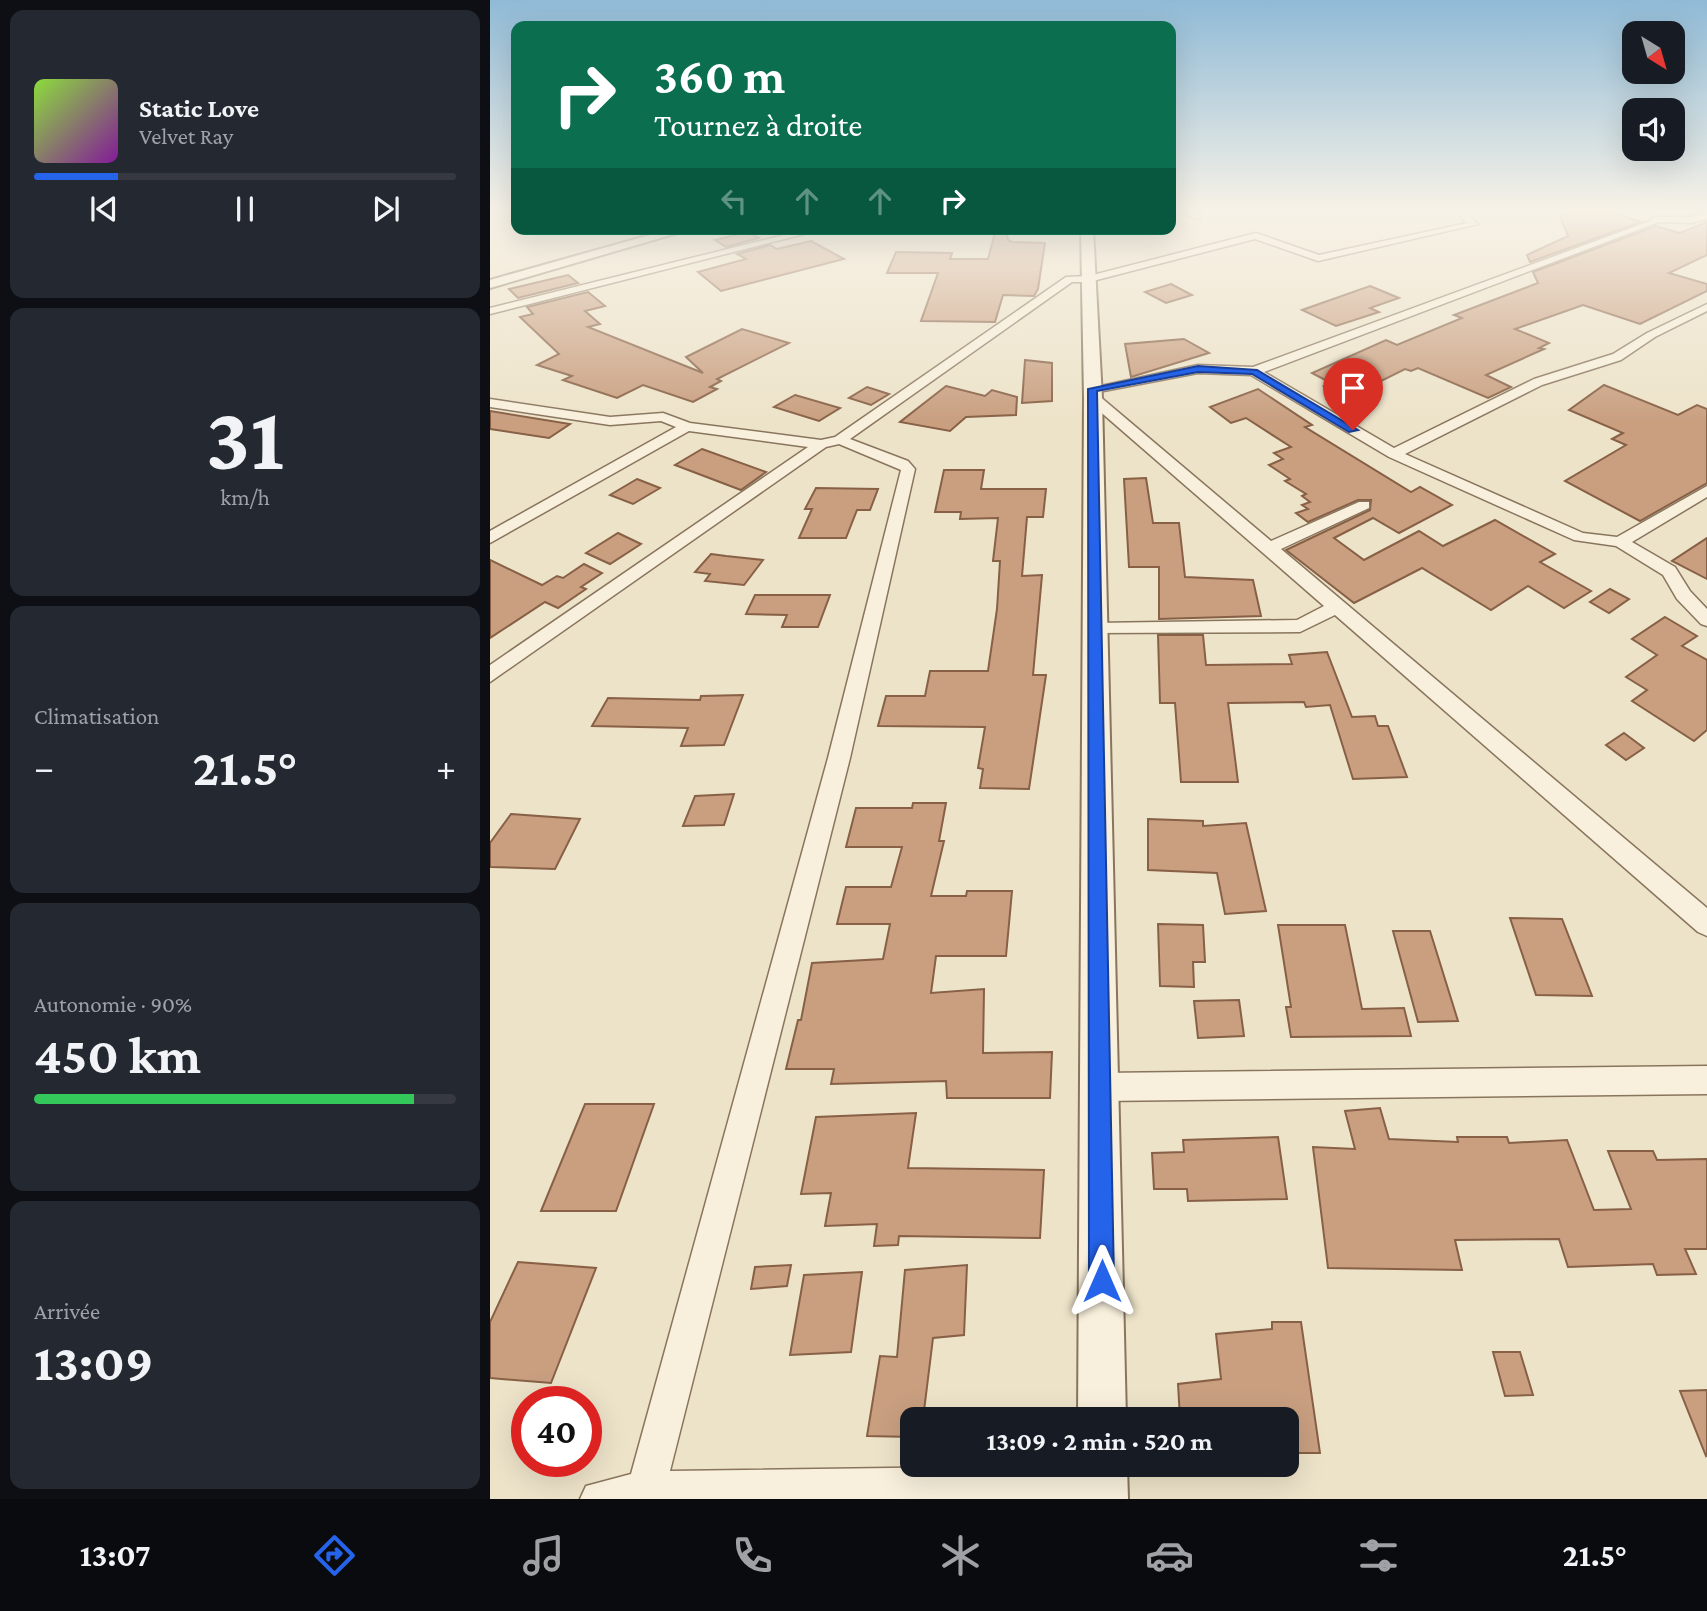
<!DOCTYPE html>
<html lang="fr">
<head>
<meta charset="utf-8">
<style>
  body { margin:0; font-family:"Crimson Pro",serif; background:#242831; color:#f1f3f6; height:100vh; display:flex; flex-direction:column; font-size:26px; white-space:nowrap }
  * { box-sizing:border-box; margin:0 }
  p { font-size:23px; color:#9ea1a6 }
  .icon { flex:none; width:38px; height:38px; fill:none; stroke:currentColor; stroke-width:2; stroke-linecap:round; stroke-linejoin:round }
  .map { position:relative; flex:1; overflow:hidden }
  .drawer { display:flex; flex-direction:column; gap:10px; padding:10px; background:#0d0f14; width:490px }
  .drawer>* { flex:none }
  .hud { position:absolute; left:21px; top:21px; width:665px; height:214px; border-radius:14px; box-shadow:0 7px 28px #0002; background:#0b6e4f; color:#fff; overflow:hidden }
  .needle { width:46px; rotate:143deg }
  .buttons { position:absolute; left:1132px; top:21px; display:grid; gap:14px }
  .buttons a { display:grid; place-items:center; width:63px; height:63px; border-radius:14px; background:#171b24; box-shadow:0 7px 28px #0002; font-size:35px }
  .speed { position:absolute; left:21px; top:1386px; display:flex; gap:14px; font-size:35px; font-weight:700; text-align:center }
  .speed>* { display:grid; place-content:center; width:91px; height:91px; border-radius:50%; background:#171b24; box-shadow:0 7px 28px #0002; line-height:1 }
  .speed .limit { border:10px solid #d22; background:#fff; color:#111 }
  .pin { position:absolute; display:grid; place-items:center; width:60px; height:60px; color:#fff; margin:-72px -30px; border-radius:50% 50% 50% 0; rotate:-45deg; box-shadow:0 0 7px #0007 }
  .pin .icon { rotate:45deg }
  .me { position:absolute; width:77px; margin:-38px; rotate:0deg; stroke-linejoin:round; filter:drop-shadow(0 0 5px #0008) }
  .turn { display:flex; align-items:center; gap:24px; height:147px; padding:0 28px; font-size:32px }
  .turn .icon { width:91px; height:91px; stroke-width:2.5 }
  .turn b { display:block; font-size:49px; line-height:60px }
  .lanes { display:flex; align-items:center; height:66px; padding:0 28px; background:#0003; justify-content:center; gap:35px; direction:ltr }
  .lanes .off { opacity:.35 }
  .big { font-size:52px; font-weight:700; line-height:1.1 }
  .drawer .tile { flex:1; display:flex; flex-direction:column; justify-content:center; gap:10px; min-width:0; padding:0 24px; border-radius:14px; background:#242831 }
  .drawer .dial { align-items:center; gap:0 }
  .dial b { font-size:91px; line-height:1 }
  .song { display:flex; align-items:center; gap:21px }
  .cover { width:84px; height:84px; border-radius:10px; background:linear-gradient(135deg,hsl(90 70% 55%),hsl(290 70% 35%)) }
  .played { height:7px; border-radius:4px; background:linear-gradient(90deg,#2563eb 20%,#363941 20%) }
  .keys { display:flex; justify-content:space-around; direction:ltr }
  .heat { display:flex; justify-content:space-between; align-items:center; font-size:38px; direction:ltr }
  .charge { height:10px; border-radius:5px; background:linear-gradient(90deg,#34c759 90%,#363941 0) }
  .trip { position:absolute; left:410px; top:1407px; width:399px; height:70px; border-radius:14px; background:#171b24; box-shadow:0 7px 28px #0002; font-weight:700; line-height:70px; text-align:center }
  .tab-bar { display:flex; height:112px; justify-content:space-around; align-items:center; background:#090b0e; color:#9ea1a6 }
  .tab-bar .icon { width:49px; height:49px }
  .tab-bar .current { color:#2563eb }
  .tab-bar b { font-size:32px; color:#f1f3f6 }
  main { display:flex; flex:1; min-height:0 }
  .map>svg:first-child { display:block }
</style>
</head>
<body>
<main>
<section class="drawer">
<div class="tile">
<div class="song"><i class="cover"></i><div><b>Static Love</b><p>Velvet Ray</p></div></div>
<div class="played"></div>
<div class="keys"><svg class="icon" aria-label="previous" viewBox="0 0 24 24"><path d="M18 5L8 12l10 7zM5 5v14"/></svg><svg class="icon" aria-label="pause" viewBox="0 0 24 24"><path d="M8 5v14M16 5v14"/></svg><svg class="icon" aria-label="next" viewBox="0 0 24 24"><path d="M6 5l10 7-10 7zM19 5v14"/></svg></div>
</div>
<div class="tile dial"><b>31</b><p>km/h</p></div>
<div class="tile"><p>Climatisation</p>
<div class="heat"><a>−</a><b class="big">21.5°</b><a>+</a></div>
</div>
<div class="tile"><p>Autonomie · 90%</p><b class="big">450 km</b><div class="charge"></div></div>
<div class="tile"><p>Arrivée</p><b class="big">13:09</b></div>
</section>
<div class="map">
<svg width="1217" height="1499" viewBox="0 0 1217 1499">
  <rect width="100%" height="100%" fill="#ede3c9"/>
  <!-- building -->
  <g fill="#c99f80" stroke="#876045" stroke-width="2">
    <polygon points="1082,211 1117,211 1151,222 1040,262 1037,255 1078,236 1070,216"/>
    <polygon points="1217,222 1217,255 1179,273 1217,284 1217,291 1150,324 1093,305 1025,329 1059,343 1049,348 1054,349 996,375 1021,387 998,398 928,368 921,371 915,369 857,398 834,386 841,383 822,373 896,340 907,345 972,318 964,315 1048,283 1043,272 1166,226 1190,233"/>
    <polygon points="506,229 516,229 518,240 522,242 555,243 548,289 544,296 513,295 505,322 431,321 448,273 397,273 406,252 462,253 460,259 498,259"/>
    <polygon points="258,232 269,238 236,247 225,240"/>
    <polygon points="321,241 354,259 231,291 208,272 256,259 247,254 280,245 287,249"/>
    <polygon points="78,275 88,283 28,298 19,289"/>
    <polygon points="681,284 702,295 676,303 655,292"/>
    <polygon points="880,286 909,298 880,308 889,312 846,326 812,310"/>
    <polygon points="98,292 115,306 95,311 110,324 98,327 213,373 196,357 252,329 299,343 227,379 231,381 220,387 227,389 203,402 153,385 127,398 73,380 82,376 47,365 69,354 30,317 43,314 37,307"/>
    <polygon points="694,339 719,353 641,377 635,344"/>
    <polygon points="535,360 562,363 562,401 532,403"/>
    <polygon points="1114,385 1188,415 1207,405 1217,409 1217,483 1150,521 1075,481 1136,445 1122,439 1133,433 1079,410"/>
    <polygon points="456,386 495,396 502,390 527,397 526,415 476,417 460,431 410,422"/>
    <polygon points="377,387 399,394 381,405 359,398"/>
    <polygon points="768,389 822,425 815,427 921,492 930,487 962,505 909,533 883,518 844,538 874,560 929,531 953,546 1005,520 1065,554 1050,562 1101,591 1074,608 1038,586 1001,610 932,568 864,603 796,550 880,510 881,500 868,500 818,522 806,513 818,509 812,505 820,502 812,496 816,494 795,481 800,479 779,465 793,459 784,453 801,447 756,418 741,423 720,407"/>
    <polygon points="305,395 350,408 329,421 284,407"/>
    <polygon points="0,411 80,424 59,438 0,429"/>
    <polygon points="212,449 276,472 251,490 185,465"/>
    <polygon points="454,470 494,470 491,489 556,489 553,517 537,517 532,576 552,575 543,675 556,675 539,789 490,788 493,769 488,768 495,727 388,726 396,696 435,696 440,671 498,671 507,609 510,561 503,561 508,518 470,519 471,512 445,512"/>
    <polygon points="656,478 663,523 689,523 695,577 763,580 771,616 669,619 669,567 639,567 634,479"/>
    <polygon points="147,479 170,488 143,504 120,495"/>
    <polygon points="326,488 388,489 380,510 367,510 356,538 309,538 322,509 315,509"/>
    <polygon points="128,533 151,544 120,564 96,553"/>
    <polygon points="1217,538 1217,579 1182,561"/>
    <polygon points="221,554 236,556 273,560 254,585 215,581 220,574 205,572"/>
    <polygon points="0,560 52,585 67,576 73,578 94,564 112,573 91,587 96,589 68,608 55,602 0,638"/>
    <polygon points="1120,589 1139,599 1119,613 1100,602"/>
    <polygon points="265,595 340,595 328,627 292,627 297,615 256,614"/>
    <polygon points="1175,617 1207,636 1192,646 1217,660 1217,730 1204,741 1142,701 1157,690 1136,677 1167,655 1142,639"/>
    <polygon points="668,635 713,635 716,665 802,664 799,655 837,652 862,717 885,716 888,726 898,726 917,777 863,779 840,705 816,707 814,702 738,703 748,782 691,782 685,703 670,703"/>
    <polygon points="253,695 234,745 191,746 198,728 102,726 118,698 210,700 211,696"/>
    <polygon points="1134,733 1154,748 1136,760 1116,745"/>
    <polygon points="244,794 234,825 193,826 205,796"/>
    <polygon points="423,803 456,803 449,841 454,841 441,896 476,896 477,891 522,891 516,956 446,956 441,993 494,989 493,1053 562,1052 560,1098 457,1098 456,1081 341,1084 344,1069 296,1069 308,1020 311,1020 322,963 393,959 400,924 347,924 356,887 401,887 412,847 356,847 366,808 422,808"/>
    <polygon points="21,814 90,819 65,869 0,867 0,843"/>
    <polygon points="658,819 713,821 713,826 756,823 776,911 735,914 727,873 658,870"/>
    <polygon points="1020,918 1072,919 1102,996 1046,995"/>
    <polygon points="668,924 713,925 715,962 703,962 704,987 670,986"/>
    <polygon points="788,925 855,925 872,1009 914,1008 921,1036 801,1037 796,1007 801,1007"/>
    <polygon points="903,931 940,931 968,1021 928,1022"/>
    <polygon points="749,1000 754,1036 708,1038 704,1001"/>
    <polygon points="95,1104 164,1104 126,1211 51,1211"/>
    <polygon points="890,1108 899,1139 968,1142 967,1137 1017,1137 1019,1143 1077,1140 1104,1210 1141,1209 1118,1151 1163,1151 1167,1160 1217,1159 1217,1249 1195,1249 1206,1274 1167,1275 1163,1264 1078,1267 1069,1239 965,1240 972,1270 838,1268 823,1147 865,1149 855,1111"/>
    <polygon points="426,1113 418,1168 554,1170 550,1238 409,1236 408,1245 384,1246 387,1224 335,1226 341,1193 311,1194 326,1117"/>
    <polygon points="788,1137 797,1199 698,1201 697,1189 664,1189 662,1153 694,1152 693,1140"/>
    <polygon points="28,1262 106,1268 61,1383 0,1378 0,1322"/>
    <polygon points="301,1265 297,1286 261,1289 265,1267"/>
    <polygon points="477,1265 474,1335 443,1338 433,1419 422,1419 422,1437 377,1436 390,1356 407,1357 415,1270"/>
    <polygon points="372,1272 361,1352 300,1355 314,1275"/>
    <polygon points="782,1322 811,1322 830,1453 796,1453 796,1419 774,1419 773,1416 718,1419 717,1416 690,1418 688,1384 731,1379 726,1334 782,1329"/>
    <polygon points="1003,1352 1030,1352 1043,1395 1015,1396"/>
    <polygon points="1217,1390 1217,1455 1216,1456 1190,1391"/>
  </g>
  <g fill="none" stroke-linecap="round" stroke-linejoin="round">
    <!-- minor casing -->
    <g stroke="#89755e" stroke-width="3">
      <g id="minor">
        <polygon points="688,211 702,211 711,216 707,219"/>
        <polygon points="964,211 974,211 988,224 828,261 765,239 599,282 582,282 360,439 418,461 425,469 360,758 180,1471 616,1465 625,1469 631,1482 625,1495 617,1499 90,1499 96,1486 141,1474 338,758 411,470 349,444 336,447 0,682 0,665 318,447 199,431 0,543 0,531 186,427 171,421 120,425 0,407 0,399 120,417 173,413 200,423 331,440 345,437 576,277 599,276 766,233 829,255 977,223"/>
        <polygon points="1217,213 1217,219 1201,223 1169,222 774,372 904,448 1044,379 1123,354 1157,333 1217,304 1217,311 1165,337 1131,360 1052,385 915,454 1093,533 1127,537 1217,486 1217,497 1142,542 1185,567 1200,591 1217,609 1217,626 1211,624 1187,599 1173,575 1126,546 1084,540 899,457 761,375 708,373 603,393 597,389 708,365 763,367 1160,221 1162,217 1201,217"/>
        <polygon points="318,229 334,229 0,314 0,308"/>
        <polygon points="598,395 608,395 781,541 869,502 879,502 879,508 791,549 1217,908 1217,936 1208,932 845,615 810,632 600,633 597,629 600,625 606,623 807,620 834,606 598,401"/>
        <polygon points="1217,1066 1217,1094 611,1101 601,1097 597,1087 601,1077 611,1073"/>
      </g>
    </g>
    <!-- tertiary casing -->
    <g stroke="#89755e" stroke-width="4">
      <g id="tertiary">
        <polygon points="181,229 201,229 0,288 0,280"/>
        <polygon points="591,229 603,229 612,398 636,1419 588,1419 594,398"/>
        <polygon points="587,1465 637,1465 638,1499 588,1499"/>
      </g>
    </g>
    <!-- minor -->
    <use href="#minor" fill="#f8f0dc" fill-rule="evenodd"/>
    <!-- tertiary -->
    <use href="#tertiary" fill="#f8f0dc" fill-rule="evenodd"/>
  </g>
  <!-- sky -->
  <linearGradient id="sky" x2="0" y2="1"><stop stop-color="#8fbad6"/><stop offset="0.5" stop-color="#f7f2e7"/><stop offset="1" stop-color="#f7f2e7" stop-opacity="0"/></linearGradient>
  <rect width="1217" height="421" fill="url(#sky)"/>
  <!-- route -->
  <polygon fill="#2563eb" stroke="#184099" stroke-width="2" points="708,366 767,370 868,430 859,432 762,374 708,372 607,391 624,1281 621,1290 612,1293 603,1290 599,1281 598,389"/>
</svg>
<div class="buttons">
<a><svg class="needle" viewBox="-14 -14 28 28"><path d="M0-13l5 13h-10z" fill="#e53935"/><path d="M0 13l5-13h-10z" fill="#9ea1a6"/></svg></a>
<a><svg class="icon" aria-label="sound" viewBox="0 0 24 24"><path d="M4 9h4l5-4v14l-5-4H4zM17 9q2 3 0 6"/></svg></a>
</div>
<div class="speed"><div class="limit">40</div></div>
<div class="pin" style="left:863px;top:430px;background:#d93025"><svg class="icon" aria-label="arrive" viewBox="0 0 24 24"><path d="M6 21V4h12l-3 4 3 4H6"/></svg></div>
<svg class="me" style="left:612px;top:1281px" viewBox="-20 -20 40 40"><path d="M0-17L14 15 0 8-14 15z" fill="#2563eb" stroke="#fff" stroke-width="4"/></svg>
<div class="trip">13:09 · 2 min · 520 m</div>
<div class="hud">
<div class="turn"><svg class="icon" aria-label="right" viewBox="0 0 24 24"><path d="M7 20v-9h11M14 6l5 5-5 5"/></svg><div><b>360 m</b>Tournez à droite</div></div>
<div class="lanes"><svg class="icon off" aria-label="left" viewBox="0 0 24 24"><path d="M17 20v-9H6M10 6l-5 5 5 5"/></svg><svg class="icon off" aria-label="ahead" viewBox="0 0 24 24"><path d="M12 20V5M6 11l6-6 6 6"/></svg><svg class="icon off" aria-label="ahead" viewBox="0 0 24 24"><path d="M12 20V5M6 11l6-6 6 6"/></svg><svg class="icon" aria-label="right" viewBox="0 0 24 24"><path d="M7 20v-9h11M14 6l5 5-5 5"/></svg></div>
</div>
</div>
</main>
<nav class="tab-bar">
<b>13:07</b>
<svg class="icon current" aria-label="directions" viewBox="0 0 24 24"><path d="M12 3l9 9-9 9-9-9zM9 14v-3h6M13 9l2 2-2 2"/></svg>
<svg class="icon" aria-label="music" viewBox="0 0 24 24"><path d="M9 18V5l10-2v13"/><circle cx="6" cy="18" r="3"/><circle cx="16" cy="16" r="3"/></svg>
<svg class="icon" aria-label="phone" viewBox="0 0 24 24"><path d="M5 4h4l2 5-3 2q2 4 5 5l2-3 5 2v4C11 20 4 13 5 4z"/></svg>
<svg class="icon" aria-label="climate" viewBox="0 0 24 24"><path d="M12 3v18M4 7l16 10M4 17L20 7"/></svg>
<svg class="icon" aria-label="car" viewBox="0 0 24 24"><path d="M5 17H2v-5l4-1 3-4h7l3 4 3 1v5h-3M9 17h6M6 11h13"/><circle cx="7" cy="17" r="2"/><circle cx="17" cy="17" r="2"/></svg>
<svg class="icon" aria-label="filters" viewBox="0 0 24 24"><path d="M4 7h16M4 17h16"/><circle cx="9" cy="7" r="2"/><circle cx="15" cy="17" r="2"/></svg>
<b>21.5°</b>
</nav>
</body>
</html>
